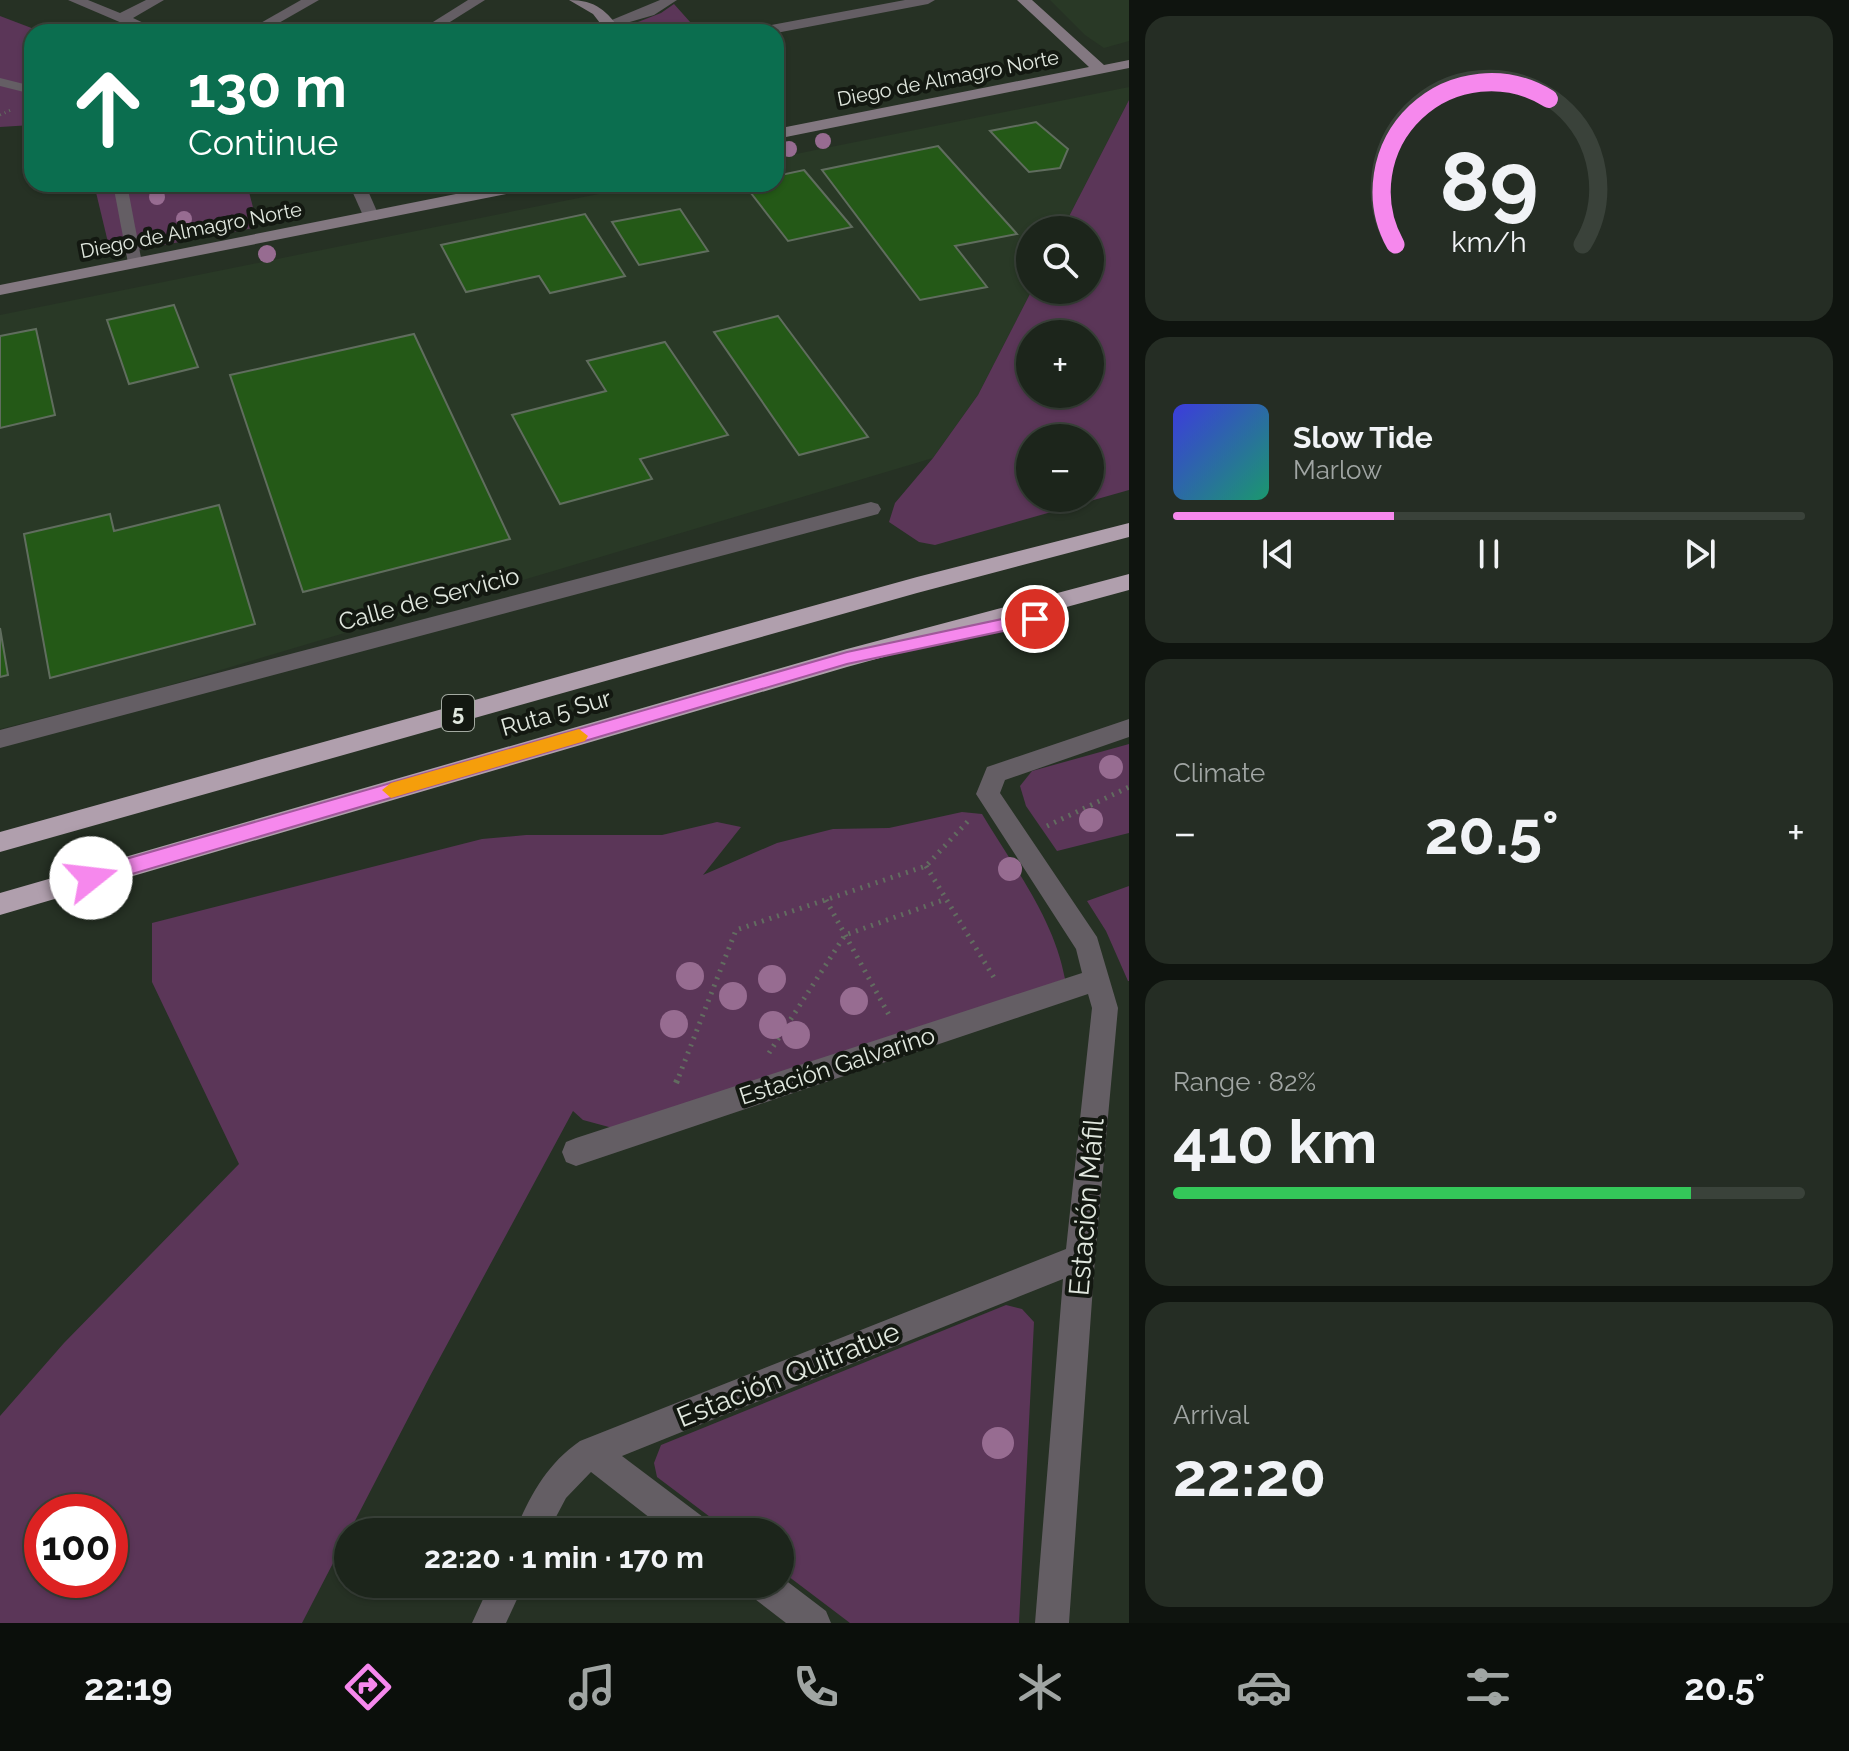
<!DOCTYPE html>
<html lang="en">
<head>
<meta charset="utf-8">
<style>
  body { margin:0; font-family:Raleway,sans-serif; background:#252d24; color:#f1f3f6; height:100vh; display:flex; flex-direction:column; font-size:30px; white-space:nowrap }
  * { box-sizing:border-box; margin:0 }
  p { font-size:26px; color:#a0a5a3 }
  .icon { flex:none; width:44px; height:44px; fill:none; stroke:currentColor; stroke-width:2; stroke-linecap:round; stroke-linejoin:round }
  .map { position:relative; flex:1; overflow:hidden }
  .details { display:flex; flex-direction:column; gap:16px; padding:16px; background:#0f140f; width:720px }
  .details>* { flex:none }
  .top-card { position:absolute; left:24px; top:24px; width:760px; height:168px; border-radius:24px; box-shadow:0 2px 6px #0004,0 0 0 2px #3a423a; background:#0b6e4f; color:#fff; overflow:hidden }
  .fabs { position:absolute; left:1016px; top:216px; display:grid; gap:16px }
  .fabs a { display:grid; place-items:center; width:88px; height:88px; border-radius:50%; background:#1c251b; box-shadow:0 2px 6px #0004,0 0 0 2px #3a423a; font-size:40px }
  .speed { position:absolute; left:24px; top:1494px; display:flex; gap:16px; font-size:40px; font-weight:700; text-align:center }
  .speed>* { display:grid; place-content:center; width:104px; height:104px; border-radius:50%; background:#1c251b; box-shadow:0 2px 6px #0004,0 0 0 2px #3a423a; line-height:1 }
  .speed .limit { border:12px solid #d22; background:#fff; color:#111 }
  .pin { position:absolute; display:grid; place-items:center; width:68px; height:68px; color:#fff; margin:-34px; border:4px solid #fff; border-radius:50%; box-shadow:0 2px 8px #0007 }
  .me { position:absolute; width:88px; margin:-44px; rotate:74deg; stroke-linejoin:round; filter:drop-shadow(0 0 6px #0008) }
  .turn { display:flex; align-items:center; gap:28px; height:168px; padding:0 32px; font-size:36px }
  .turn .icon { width:104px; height:104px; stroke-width:2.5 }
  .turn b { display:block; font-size:56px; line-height:68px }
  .big { font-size:60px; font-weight:700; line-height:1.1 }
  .details .tile { flex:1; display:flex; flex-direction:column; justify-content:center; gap:12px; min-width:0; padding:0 28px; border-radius:24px; background:#252d24 }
  .details .dial { align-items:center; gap:0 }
  .dial svg { height:208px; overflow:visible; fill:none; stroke:#3a423a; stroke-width:7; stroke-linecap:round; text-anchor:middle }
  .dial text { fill:#f1f3f6; stroke:none }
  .song { display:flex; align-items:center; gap:24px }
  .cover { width:96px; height:96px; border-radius:12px; background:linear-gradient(135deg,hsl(240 70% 55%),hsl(160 70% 35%)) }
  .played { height:8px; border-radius:4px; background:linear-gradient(90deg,#f688ed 35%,#3a423a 35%) }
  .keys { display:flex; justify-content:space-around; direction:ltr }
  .heat { display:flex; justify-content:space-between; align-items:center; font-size:44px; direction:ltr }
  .charge { height:12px; border-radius:6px; background:linear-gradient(90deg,#34c759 82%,#3a423a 0) }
  .trip { position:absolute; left:334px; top:1518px; width:460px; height:80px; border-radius:40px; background:#1c251b; box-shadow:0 2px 6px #0004,0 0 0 2px #3a423a; font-weight:700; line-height:80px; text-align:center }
  .dock { display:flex; height:128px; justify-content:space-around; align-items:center; background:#0b0f0b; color:#a0a5a3 }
  .dock .icon { width:56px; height:56px }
  .dock .active { color:#f688ed }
  .dock b { font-size:36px; color:#f1f3f6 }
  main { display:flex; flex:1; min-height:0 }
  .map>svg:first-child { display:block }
</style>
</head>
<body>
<main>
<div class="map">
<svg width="1129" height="1623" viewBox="0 0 1129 1623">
  <rect width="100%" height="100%" fill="#263124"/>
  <!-- built -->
  <g fill="#293926">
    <polygon points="1050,0 1129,0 1129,41 1104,48 1085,35"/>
    <polygon points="1129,87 1129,100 1062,230 1030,230 1032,290 978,395 933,458 150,691 0,729 0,315 648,184 776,184 776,158"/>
  </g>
  <!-- green -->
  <g fill="#5b3658" fill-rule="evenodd">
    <polygon points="674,4 699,32 623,32 620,29 661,13"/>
    <polygon points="0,16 42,32 32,32 32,125 0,127"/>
    <path d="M1129,100V490L935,545L919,542L889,522L895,503L933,458L978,395L1032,290H1090V230H1062ZM1090,334V394H1030V334ZM1090,438V498H1030V438Z"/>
    <polygon points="94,184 247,184 258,227 111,255"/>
    <polygon points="1129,744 1129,833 1057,851 1026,806 1020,786 1032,771"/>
    <path d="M962,812L982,814C1013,866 1054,918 1065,979L620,1130L583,1120L573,1111L430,1376L302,1623H0V1416L64,1343L239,1164L152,982V923L482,839L526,835H662L717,822L741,827L703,875L777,843L833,829L889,828ZM42,1512H110V1580H42Z"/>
    <polygon points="1129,886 1129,981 1128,981 1106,931 1087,901"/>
    <polygon points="1006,1305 1022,1309 1034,1322 1019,1623 850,1623 780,1570 780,1532 730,1532 657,1477 654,1463 661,1445"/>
  </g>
  <!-- building -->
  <g fill="#245917" stroke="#606d5e" stroke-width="2">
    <polygon points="1036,122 1068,149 1060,168 1029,172 990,131"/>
    <polygon points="938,146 1017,234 955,246 987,287 920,300 822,170"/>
    <polygon points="804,170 852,227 788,241 744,184 776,184 776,176"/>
    <polygon points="680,209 708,251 639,265 612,222"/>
    <polygon points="585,214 625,276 550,293 539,276 466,292 441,245"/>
    <polygon points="174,305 198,367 129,384 107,320"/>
    <polygon points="778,316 868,437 799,455 714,332"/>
    <polygon points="36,329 55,415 0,428 0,336"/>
    <polygon points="414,334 510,539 303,592 230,375"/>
    <polygon points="665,342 728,435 640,459 652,479 560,504 512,415 606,391 587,361"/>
    <polygon points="219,505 255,624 50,678 24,534 110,514 114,531"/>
    <polygon points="0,628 8,675 0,677"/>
  </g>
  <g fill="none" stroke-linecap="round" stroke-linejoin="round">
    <!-- path-far2 -->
    <polyline stroke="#626c60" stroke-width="3" stroke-dasharray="1 4" stroke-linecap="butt" points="0,115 11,110"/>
    <!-- path-far1 -->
    <g stroke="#626c60" stroke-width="5" stroke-dasharray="2 6" stroke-linecap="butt">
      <polyline points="1047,826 1129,787"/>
      <polyline points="926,866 996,981"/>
      <polyline points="826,900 889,1015"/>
      <polyline points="769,1053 845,935 946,899"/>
      <polyline points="679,1076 736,930 926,866 970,819"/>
    </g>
    <!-- path -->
    <polyline stroke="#626c60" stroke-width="6" stroke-dasharray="3 8" stroke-linecap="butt" points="676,1083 680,1074"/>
    <!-- lane -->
    <g fill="#645e64" fill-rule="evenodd">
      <polygon points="0,78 32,86 32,94 0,86"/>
      <polygon points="113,184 127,184 142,263 140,266 135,267 128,263"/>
    </g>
    <!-- street -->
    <g fill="#645e64" fill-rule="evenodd">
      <polygon points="68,0 88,0 120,13 146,0 164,0 133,18 163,32 143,32"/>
      <polygon points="301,0 319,0 263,32 245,32"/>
      <polygon points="468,0 485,0 434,32 417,32"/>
      <polygon points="660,0 677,0 654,15 609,28 602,24"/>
      <polygon points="905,0 935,0 928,4 776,33 749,32 756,28"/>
      <polygon points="349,184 365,184 379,216 377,220 365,220"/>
      <polygon points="871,502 878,504 881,509 878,514 0,748 0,730"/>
      <path d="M1129,719V737L1005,780L1000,793L1097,937L1118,1008L1095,1258L1069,1623H1035L1063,1279L622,1456L707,1520L711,1532H668L591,1472L566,1498L548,1532H515C530,1495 547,1464 580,1441L1066,1249L1092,1008L1088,994L576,1166L566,1162L562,1152L566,1142L576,1138L1082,973L1076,949L976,794L987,767Z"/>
      <polygon points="780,1576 826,1611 831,1623 786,1623 751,1596 746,1584 780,1584"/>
      <polygon points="490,1584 524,1584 506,1623 472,1623"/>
    </g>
    <!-- secondary -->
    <g fill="#837881" fill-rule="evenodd">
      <path d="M569,0C596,0 607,11 622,32H607L593,14Z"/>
      <polygon points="1017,0 1032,0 1104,65 1129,60 1129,68 776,139 776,129 1089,67"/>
      <polygon points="506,184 539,184 531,189 0,295 0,285"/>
    </g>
    <!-- highway -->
    <g fill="#b09fad" fill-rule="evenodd">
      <polygon points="1129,523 1129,537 917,593 0,852 0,832 917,577"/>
      <polygon points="1129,574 1129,590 847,667 0,915 0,893 847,649"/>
    </g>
  </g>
  <!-- trees -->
  <g fill="#976c91">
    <circle cx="823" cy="141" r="8"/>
    <circle cx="789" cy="149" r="8"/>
    <circle cx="157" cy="197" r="8"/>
    <circle cx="184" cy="219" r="8"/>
    <circle cx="267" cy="254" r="9"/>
    <circle cx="1111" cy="767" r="12"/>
    <circle cx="1091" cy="820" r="12"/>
    <circle cx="1010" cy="869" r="12"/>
    <circle cx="690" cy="976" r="14"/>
    <circle cx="772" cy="979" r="14"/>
    <circle cx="733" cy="996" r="14"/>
    <circle cx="854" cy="1001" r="14"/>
    <circle cx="674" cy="1024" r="14"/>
    <circle cx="773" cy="1025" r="14"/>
    <circle cx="796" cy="1035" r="14"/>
    <circle cx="998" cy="1443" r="16"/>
  </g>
  <!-- route -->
  <polygon fill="#f688ed" stroke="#a0589a" stroke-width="2" points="1035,612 1041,614 1043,619 1041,623 847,664 91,886 84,883 81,878 84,872 91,869 847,652"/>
  <!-- slow -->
  <polygon fill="#f59e0b" points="579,729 588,736 585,741 391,798 382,790 391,783"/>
  <g text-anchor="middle" stroke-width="8" stroke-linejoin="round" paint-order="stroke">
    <!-- far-street labels -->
    <g font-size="20" fill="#e1e8df" stroke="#131811">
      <text transform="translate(948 78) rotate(-11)" y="7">Diego de Almagro Norte</text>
      <text transform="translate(191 230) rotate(-11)" y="7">Diego de Almagro Norte</text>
    </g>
    <!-- shield labels -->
    <rect fill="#131811" stroke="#a3aaa1" stroke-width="2" x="442" y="695" width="32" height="36" rx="6"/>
    <g font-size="22" font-weight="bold" fill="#e1e8df">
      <text x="458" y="721">5</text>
    </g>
    <!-- street labels -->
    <g font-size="24" fill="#e1e8df" stroke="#131811">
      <text transform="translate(429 599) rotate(-15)" y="8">Calle de Servicio</text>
      <text transform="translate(556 713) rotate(-16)" y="8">Ruta 5 Sur</text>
      <text transform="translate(837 1066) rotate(-18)" y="8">Estación Galvarino</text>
    </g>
    <!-- near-street labels -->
    <g font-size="28" fill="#e1e8df" stroke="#131811">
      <text transform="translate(1086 1207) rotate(-85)" y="10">Estación Máfil</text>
      <text transform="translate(788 1374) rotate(-22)" y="10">Estación Quitratue</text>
    </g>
  </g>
</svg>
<div class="fabs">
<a><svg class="icon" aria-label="search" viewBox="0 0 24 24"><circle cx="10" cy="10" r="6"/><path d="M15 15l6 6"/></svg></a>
<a>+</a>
<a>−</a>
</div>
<div class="speed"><div class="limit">100</div></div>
<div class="pin" style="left:1035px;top:619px;background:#d93025"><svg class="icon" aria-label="arrive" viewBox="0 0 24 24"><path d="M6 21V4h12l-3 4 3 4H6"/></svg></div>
<svg class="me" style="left:91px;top:878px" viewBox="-20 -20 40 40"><circle r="19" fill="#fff"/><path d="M0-13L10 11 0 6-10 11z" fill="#f688ed"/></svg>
<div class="trip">22:20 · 1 min · 170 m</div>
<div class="top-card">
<div class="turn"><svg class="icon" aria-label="ahead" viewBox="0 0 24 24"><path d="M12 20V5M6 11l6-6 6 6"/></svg><div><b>130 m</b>Continue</div></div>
</div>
</div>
<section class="details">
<div class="tile dial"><svg viewBox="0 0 100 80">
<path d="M14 69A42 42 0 1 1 86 69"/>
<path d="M14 69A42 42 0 0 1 73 13" stroke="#f688ed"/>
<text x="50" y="56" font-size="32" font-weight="700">89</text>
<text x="50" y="72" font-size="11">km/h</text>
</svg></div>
<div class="tile">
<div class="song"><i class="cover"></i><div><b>Slow Tide</b><p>Marlow</p></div></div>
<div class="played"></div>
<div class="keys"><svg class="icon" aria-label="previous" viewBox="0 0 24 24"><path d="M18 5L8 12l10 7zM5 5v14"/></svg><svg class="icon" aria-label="pause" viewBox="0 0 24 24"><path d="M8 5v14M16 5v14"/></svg><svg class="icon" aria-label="next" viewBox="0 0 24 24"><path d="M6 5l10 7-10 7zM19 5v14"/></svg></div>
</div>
<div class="tile"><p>Climate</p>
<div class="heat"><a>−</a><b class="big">20.5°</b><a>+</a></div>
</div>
<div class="tile"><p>Range · 82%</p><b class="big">410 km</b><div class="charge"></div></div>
<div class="tile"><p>Arrival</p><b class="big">22:20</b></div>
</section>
</main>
<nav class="dock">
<b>22:19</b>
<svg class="icon active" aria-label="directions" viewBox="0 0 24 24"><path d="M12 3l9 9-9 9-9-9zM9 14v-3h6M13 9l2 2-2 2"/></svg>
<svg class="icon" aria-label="music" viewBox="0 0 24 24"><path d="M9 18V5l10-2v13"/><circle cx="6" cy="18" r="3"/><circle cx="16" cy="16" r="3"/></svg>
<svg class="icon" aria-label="phone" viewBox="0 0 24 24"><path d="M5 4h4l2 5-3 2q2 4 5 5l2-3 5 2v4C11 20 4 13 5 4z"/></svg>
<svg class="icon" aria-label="climate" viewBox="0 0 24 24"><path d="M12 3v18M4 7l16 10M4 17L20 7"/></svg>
<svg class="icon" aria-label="car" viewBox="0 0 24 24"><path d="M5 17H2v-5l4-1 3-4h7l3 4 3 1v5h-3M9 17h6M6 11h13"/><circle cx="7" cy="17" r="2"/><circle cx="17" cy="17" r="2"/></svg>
<svg class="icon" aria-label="filters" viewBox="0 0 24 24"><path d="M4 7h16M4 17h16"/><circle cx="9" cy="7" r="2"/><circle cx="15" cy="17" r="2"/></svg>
<b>20.5°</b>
</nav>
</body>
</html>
